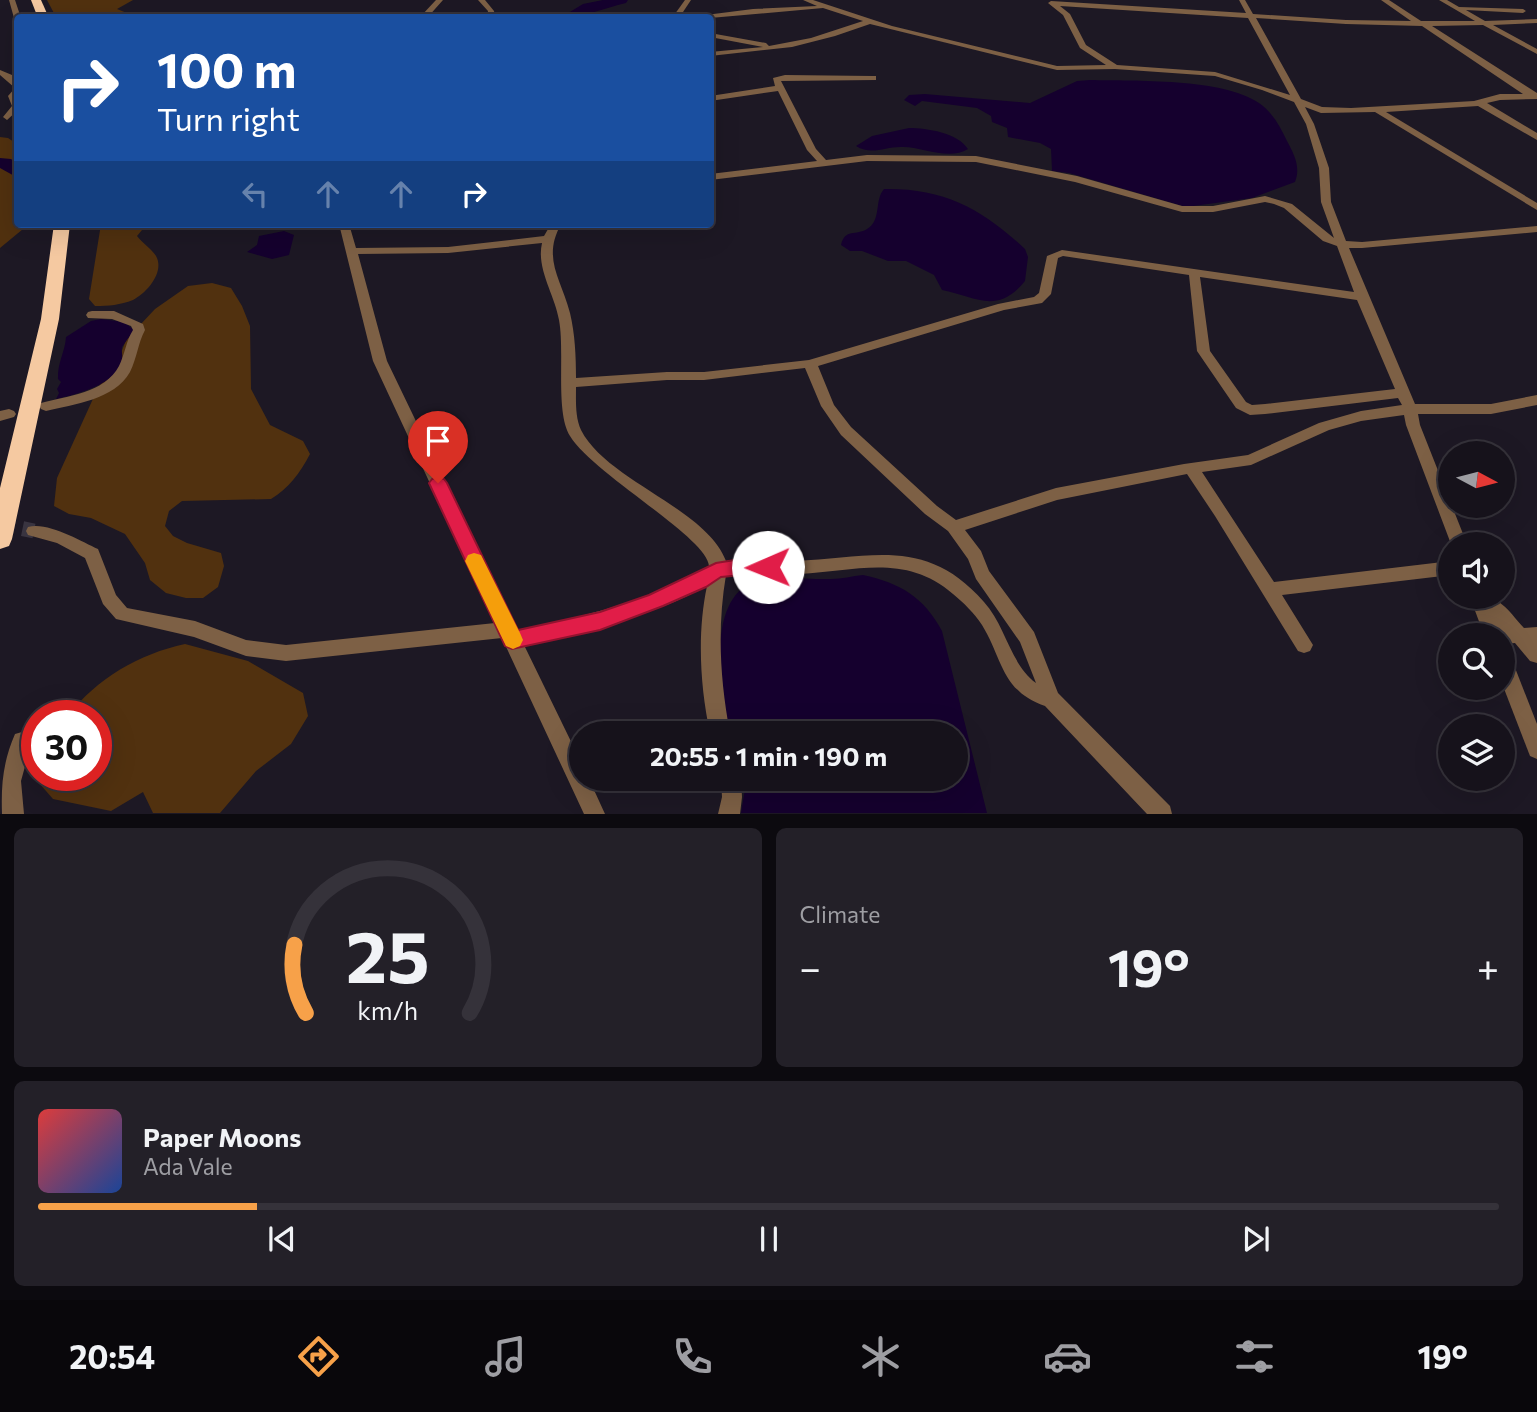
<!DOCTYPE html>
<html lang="en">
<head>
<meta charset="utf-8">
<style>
  body { margin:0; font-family:Commissioner,sans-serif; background:#232028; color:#f1f3f6; height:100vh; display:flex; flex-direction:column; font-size:26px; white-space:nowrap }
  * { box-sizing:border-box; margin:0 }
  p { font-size:23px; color:#9e9ea3 }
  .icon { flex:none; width:38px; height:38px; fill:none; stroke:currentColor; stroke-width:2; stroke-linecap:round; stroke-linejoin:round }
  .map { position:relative; height:814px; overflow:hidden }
  .drawer { display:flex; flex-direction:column; gap:14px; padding:14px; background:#0c0a0f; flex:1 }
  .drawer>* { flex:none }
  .guide { position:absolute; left:14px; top:14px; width:700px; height:214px; border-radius:7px; box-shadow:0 7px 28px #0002,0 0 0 2px #35323a; background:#1a4fa0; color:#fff; overflow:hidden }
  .needle { width:46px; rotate:97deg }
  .controls { position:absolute; left:1438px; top:441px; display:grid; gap:14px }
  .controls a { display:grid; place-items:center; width:77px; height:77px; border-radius:50%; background:#16121b; box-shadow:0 7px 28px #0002,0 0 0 2px #35323a; font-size:35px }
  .speed { position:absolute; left:21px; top:700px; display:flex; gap:14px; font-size:35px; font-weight:700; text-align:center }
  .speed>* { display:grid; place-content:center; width:91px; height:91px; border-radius:50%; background:#16121b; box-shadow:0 7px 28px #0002,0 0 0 2px #35323a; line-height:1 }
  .speed .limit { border:10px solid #d22; background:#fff; color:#111 }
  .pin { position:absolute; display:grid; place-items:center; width:60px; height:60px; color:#fff; margin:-72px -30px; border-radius:50% 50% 50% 0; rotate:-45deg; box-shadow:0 0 7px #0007 }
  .pin .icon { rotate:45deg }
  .me { position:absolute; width:77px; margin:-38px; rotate:269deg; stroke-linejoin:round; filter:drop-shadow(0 0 5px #0008) }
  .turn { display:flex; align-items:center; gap:24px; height:147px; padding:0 28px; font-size:32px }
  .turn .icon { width:91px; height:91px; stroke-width:2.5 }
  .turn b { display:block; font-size:49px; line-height:60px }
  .lanes { display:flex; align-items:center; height:66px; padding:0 28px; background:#0003; justify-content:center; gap:35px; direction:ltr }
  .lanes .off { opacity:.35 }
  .big { font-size:52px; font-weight:700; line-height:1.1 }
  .drawer .tile { flex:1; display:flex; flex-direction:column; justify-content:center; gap:10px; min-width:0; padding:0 24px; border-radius:10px; background:#232028 }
  .drawer .dial { align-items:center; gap:0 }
  .dial svg { height:182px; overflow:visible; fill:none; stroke:#35323a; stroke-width:7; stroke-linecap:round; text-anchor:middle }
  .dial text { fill:#f1f3f6; stroke:none }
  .song { display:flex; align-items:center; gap:21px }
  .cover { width:84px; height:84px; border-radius:10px; background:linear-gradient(135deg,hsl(0 70% 55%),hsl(220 70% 35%)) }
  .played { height:7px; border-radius:4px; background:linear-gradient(90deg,#f7a149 15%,#35323a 15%) }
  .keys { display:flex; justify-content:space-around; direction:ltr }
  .heat { display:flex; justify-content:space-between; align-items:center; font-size:38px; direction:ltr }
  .drawer .tiles { flex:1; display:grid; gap:14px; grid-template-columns:1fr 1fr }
  .tile:last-child { grid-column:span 2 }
  .trip { position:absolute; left:569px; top:721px; width:399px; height:70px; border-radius:35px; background:#16121b; box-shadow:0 7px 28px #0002,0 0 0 2px #35323a; font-weight:700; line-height:70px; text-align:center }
  .tabs { display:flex; height:112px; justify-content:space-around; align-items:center; background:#09070b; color:#9e9ea3 }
  .tabs .icon { width:49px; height:49px }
  .tabs .active { color:#f7a149 }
  .tabs b { font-size:32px; color:#f1f3f6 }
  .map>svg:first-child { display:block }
</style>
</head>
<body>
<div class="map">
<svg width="1537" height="814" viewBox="0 0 1537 814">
  <rect width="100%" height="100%" fill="#1d1824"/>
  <!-- green -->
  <g fill="#51310f">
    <polygon points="47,0 133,0 117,9 137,17 56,17"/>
    <polygon points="0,137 8,138 17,144 18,224 34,224 23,229 0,248"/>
    <path d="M101,224H163L142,230L137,236C142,243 152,249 156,256C165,272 147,293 133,300C120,305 109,306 95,306L89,299Z"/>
    <path d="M212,283L231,288L242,306L250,326L251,389L270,425L303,441L310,454C300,473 289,488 271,499L182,501L169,511L165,526L173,536L187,543L221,553L224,566L218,587L203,598H186L166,593L150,580L145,563L125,534L91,518L69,514L54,506L57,478L97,390L102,382L113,374L126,340L155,309L188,286Z"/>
    <path d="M185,644L248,661L303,693L308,716L291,744L256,771L220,813H153L143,792L111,811L53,799L32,775L37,766V775H96V716H68C97,678 139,654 185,644Z"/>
  </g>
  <!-- water -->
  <g fill="#15002e">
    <path d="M1090,80C1134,81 1223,78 1259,103C1273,113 1280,126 1287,141C1294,154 1301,167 1295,182L1252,198L1186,207L1069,173L1052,171L1051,149L1040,143L1008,137L1007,128L992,122L991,116L977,108L922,101L915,106L904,100L909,95L925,94L1030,103L1077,81Z"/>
    <path d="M909,128C927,128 958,133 968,149C949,161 923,147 903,147C886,146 872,156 856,146L872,136Z"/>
    <path d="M884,189C945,188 982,209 1025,249L1028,257L1025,281C997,316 974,296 942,290L934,275L906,261H888L862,251H850L841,245C845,228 856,236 867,229C882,220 874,200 884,189Z"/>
    <polygon points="284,231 294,235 289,255 272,259 247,252 257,245 259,236"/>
    <path d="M101,319L124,322L134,330L122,347C121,351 123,355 122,359C121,383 75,395 56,399L59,393L57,389L61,382L58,379C57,363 65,352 66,337L91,321Z"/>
    <path d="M863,575C900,583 924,597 942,631L987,813H741L745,789L742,779H956V733H730C720,695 706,603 751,583C770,574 809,580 831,579C842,579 852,576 863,575Z"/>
  </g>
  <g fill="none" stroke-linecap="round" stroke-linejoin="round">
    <!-- river -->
    <g fill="#15002e" fill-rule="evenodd">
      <path d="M603,0H628L626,3C605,8 580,18 560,18L583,4Z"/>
      <polygon points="0,158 11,159 18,164 18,178 0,168"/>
    </g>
    <!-- minor-tunnel -->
    <polyline stroke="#393440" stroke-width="15" stroke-dasharray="15 8" stroke-linecap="butt" points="0,524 34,531"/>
    <!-- minor -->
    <g fill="#7d6045" fill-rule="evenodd">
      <polygon points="9,0 15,0 21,18 18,18 18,20 14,18"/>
      <polygon points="436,0 443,0 427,18 353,18 382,12 421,16"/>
      <polygon points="478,0 485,0 494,11 495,18 487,18 488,11"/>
      <polygon points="685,0 691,0 679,18 672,18"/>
      <path d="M803,0H813L892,26L1057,66L1106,65L1080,48L1063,15L1048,3L1051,1L1246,13L1239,0H1245L1253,14L1346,20L1411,21L1381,0H1389L1421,21H1475L1439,0H1447L1459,7L1523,9L1526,11L1523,13L1466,10L1485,21L1537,19V23L1493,25L1537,49V54L1483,25L1432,26L1537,93V99L1500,100L1487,103L1537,133V140L1478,106L1386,112L1537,203V210L1375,112L1321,113L1305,107L1314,124L1329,168L1331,202L1346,241L1362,242L1537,226V232L1362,248H1349L1415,404H1491L1537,395V405L1491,414H1418L1420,425L1467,544H1451L1406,425L1404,415L1361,421L1329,430L1251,465L1202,472L1274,582L1451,561V575L1282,595L1313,645L1310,651L1304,653L1298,651L1215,516L1187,474L1057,500L965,530L981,551L989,571L1034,632L1058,693L1170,806L1172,814H1147L1045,706C1001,691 1003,659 982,625C974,613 964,603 953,594C906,553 856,571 800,574C775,576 751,571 726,575C717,628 720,680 730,733H710C700,686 697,633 707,586C651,617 586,631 524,645L581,762V779H589L605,814H584L502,638L286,661L246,656L194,637L116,619L103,604L85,558L57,543L28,535L26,531L28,527C47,521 81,541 98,549L116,595L127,608L195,621L246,640L286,645L495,623L373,361L339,224H349L356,248L448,247L544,236L551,224H561C542,259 561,278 570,313C575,334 576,356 576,378L667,372H704L809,360L998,304L1034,297L1039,293L1047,256L1062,250L1354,292L1337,246L1323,241L1284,208L1274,204L1265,202L1213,212H1182L1075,182L976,162L867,161L710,180V174L817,161L807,150L778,91L710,101V96L775,86L773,78L785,75L873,76H876V80L781,81L816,149L826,160L867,155L976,156L1077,176L1182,206H1213L1265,196L1292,204L1334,238L1321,202L1319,168L1306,124L1294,102L1262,90L1215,76L1115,69L1057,70L870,24L835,36L792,47L710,56V52L763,47L710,37V33L766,43L769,46L811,38L863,21L823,8L710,18H682L753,9L817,6ZM1060,6L1248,18L1290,95L1215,72L1117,65L1086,45L1070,14ZM1256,18L1346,24L1422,26L1523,94H1500L1474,101L1351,108L1322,107L1301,99ZM542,243C536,269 555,295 559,320C565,352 555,412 570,436C593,474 707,537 709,566C650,601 585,616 517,631L387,361L358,254L448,253ZM1063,256L1189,275L1197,351L1236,408L1250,415L1265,414L1398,398L1402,405L1361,411L1319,423L1248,455L1184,464L1056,488L956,520L937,506L851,427L834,405L818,366L1004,310L1042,303L1051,294L1058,258ZM1200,277L1357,300L1395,389L1265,404L1252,405L1246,402L1210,351ZM805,368L821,406L841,435L925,514L948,531L968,559L976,579L1020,642L1036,683C1010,664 1006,626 984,602C926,536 872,558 795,561C772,562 749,557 726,561C706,508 607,481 581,430C575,417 576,401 576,387L667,380H704Z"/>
      <polygon points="0,70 12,75 18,81 18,110 7,120 3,117 12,106 8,96 15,88 0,75"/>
      <polygon points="288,224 298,224 298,225 293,228"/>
      <path d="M92,311H114L143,324L145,330C138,343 137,358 130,372C114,400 74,404 46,411L41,409L39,406L41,403C67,396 105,393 119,366C125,354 126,341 133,330L131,326L112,319L88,318L86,315L88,312Z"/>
      <polygon points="9,409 14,411 16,414 14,417 0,421 0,411"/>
      <path d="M1470,597C1502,596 1504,606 1524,628L1537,627V663L1530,661L1515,643L1503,644V635H1484Z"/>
      <polygon points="1503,653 1510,655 1537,724 1537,759 1530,756 1503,686"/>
      <path d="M22,732L29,734L32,741L21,781L24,814H2C1,784 3,762 15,734Z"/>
      <polygon points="721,779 741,779 742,797 740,814 718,814 722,797"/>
    </g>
    <!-- motorway -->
    <g fill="#f5c9a1" fill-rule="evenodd">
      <polygon points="31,0 41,0 49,18 38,18"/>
      <polygon points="54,224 70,224 59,319 12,539 9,546 0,549 0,488 41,319"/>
    </g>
  </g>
  <!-- route -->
  <polygon fill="#e11d48" stroke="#92132f" stroke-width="2" points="438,477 444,479 447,483 518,630 600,612 649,595 716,563 741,559 775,562 778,567 775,572 721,577 706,587 663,606 600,630 512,649 505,646 429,483 432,479"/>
  <!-- slow -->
  <polygon fill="#f59e0b" points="474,553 481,555 520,633 523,640 520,646 513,649 506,646 465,561 468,555"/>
</svg>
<div class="controls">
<a><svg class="needle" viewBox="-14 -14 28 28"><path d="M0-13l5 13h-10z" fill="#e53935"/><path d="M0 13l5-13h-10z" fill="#9e9ea3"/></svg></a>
<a><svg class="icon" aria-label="sound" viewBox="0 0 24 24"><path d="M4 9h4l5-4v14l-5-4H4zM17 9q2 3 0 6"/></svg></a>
<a><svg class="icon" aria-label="search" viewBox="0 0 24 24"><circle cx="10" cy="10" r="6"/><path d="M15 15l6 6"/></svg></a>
<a><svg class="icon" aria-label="layers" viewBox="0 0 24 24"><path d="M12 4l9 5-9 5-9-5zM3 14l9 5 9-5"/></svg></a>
</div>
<div class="speed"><div class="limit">30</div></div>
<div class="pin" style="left:438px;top:483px;background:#d93025"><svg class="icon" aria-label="arrive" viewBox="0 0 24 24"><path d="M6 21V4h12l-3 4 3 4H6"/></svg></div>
<svg class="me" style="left:768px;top:567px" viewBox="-20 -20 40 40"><circle r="19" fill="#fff"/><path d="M0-13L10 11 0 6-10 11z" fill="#e11d48"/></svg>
<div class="trip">20:55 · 1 min · 190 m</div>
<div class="guide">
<div class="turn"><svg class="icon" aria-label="right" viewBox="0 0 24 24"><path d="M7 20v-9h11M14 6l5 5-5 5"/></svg><div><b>100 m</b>Turn right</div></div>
<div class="lanes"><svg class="icon off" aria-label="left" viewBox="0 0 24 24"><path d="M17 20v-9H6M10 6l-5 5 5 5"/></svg><svg class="icon off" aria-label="ahead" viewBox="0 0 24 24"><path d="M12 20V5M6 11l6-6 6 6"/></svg><svg class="icon off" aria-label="ahead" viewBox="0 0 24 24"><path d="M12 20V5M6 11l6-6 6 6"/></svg><svg class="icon" aria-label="right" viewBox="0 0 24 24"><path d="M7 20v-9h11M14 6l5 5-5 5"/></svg></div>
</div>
</div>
<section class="drawer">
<div class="tiles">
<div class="tile dial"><svg viewBox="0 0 100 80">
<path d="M14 69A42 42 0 1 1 86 69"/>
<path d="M14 69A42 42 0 0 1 9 39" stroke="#f7a149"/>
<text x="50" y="56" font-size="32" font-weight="700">25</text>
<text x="50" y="72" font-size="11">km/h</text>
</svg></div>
<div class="tile"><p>Climate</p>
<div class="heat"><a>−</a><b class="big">19°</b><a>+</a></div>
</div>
<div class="tile">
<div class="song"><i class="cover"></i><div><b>Paper Moons</b><p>Ada Vale</p></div></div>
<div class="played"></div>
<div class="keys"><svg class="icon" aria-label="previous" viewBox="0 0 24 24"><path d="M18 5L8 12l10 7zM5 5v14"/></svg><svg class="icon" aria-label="pause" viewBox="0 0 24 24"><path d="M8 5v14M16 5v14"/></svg><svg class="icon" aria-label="next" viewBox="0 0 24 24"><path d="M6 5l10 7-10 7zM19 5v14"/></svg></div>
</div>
</div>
</section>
<nav class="tabs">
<b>20:54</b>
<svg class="icon active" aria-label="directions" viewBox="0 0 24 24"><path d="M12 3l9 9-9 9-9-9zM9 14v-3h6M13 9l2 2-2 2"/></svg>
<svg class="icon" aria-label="music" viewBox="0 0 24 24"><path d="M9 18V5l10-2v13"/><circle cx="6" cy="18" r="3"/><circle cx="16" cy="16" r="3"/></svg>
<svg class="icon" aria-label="phone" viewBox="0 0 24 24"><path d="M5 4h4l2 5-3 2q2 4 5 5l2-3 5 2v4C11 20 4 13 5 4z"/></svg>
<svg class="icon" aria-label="climate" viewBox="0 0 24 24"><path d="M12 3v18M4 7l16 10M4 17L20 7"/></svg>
<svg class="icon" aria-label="car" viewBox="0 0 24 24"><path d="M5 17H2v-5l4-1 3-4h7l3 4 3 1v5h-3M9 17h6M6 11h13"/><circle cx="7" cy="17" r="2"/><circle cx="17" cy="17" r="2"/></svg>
<svg class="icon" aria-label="filters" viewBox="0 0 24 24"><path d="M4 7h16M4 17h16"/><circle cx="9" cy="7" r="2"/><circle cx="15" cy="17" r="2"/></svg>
<b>19°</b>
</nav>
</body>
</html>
